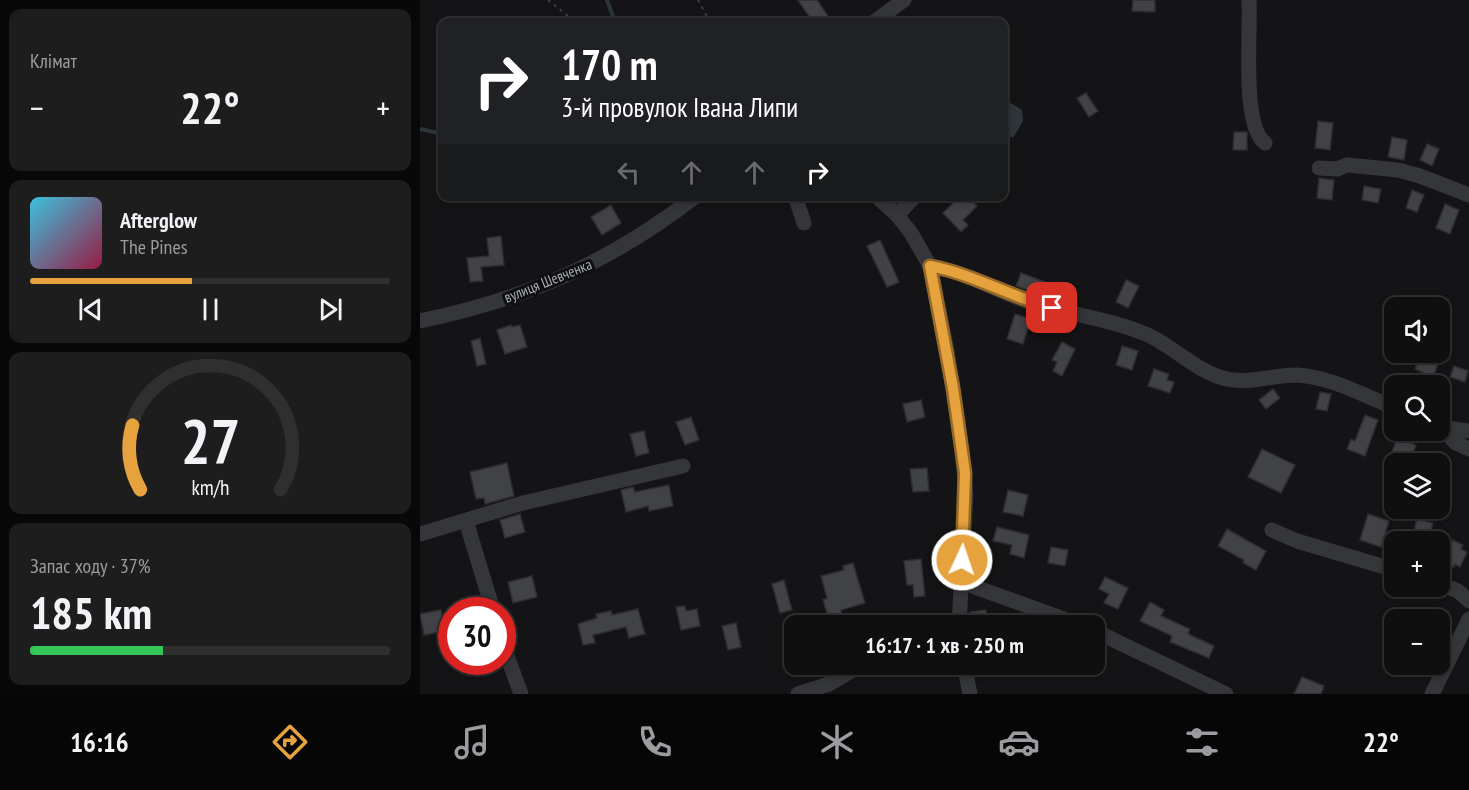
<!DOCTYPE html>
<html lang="uk">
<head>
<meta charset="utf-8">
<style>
  body { margin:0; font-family:"PT Sans Narrow",sans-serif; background:#1d1d1e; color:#f1f3f6; height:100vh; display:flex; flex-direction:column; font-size:22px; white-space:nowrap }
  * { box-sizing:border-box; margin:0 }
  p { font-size:20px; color:#9b9c9f }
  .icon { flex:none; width:33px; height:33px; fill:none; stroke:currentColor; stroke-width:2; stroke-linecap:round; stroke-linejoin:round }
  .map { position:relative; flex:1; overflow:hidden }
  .details { display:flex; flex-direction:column; gap:9px; padding:9px; background:#080809; width:420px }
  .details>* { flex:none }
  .hud { position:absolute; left:18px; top:18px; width:570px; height:183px; border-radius:12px; box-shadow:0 3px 9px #0003,0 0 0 2px #2f2f30; background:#202124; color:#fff; overflow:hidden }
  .fabs { position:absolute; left:964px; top:297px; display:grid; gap:12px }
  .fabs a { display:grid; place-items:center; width:66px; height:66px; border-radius:12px; background:#0f0f10; box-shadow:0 3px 9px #0003,0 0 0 2px #2f2f30; font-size:30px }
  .speed { position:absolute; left:18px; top:597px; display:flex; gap:12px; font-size:30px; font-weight:700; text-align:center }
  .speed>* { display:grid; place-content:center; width:78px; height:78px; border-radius:50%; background:#0f0f10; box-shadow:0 3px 9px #0003,0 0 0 2px #2f2f30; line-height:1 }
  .speed .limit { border:9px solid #d22; background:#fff; color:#111 }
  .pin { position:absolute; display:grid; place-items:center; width:51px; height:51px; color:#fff; margin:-26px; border-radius:12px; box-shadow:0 3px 9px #0006 }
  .me { position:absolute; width:66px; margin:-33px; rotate:3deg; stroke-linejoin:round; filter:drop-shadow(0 0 4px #0008) }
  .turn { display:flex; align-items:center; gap:21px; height:126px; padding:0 24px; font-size:27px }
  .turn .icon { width:78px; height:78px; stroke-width:2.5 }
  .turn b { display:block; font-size:42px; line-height:51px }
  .lanes { display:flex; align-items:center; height:57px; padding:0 24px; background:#0003; justify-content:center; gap:30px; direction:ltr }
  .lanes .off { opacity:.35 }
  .big { font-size:45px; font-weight:700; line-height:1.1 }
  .details .tile { flex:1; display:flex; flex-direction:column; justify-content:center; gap:9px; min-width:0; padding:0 21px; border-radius:12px; background:#1d1d1e }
  .details .dial { align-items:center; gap:0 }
  .dial svg { height:156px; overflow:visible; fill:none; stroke:#2f2f30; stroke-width:7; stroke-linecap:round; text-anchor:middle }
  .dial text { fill:#f1f3f6; stroke:none }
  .song { display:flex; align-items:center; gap:18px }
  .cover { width:72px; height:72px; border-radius:9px; background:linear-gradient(135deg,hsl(190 70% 55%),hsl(340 70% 35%)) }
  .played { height:6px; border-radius:3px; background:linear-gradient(90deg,#e6a23c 45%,#2f2f30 45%) }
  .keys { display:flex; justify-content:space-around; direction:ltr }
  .heat { display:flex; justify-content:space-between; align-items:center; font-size:33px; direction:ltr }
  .charge { height:9px; border-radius:4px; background:linear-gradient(90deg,#34c759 37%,#2f2f30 0) }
  .trip { position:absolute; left:364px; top:615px; width:321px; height:60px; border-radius:12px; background:#0f0f10; box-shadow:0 3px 9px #0003,0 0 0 2px #2f2f30; font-weight:700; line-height:60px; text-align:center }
  .tabs { display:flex; height:96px; justify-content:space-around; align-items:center; background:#060606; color:#9b9c9f }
  .tabs .icon { width:42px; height:42px }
  .tabs .current { color:#e6a23c }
  .tabs b { font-size:27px; color:#f1f3f6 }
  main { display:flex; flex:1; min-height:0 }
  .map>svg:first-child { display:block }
</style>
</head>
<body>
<main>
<section class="details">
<div class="tile"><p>Клімат</p>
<div class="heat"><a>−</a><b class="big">22°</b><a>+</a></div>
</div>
<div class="tile">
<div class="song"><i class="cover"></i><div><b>Afterglow</b><p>The Pines</p></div></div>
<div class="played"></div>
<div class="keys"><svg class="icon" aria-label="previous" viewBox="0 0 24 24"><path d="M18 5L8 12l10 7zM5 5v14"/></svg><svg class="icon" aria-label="pause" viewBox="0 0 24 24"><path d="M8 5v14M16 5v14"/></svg><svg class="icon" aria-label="next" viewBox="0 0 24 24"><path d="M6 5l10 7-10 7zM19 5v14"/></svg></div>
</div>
<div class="tile dial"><svg viewBox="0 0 100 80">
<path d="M14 69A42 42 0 1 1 86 69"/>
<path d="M14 69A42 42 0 0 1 10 36" stroke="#e6a23c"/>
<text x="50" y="56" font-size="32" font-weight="700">27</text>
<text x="50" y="72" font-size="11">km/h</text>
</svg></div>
<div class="tile"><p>Запас ходу · 37%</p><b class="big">185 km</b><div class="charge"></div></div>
</section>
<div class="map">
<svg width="1049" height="694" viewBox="0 0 1049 694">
  <rect width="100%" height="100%" fill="#141416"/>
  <!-- water -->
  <polygon fill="#2d353b" points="584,99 602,110 603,121 593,138 584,133"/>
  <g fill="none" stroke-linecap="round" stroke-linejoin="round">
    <!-- stream -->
    <g stroke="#2d353b" stroke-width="4">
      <polyline points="187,0 195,22"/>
      <polyline points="0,129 22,134"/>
    </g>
  </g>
  <!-- building -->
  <g fill="#414246" stroke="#2e2e31" stroke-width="1.5">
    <polygon points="378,0 397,0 412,22 393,22"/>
    <polygon points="713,0 735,0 735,12 712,11"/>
    <polygon points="666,93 678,111 669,117 657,98"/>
    <polygon points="898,121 913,123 910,150 895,148"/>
    <polygon points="814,132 827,132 827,150 813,150"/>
    <polygon points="972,137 987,140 984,160 968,157"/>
    <polygon points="1007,144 1019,149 1012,166 1000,160"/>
    <polygon points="899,178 914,180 912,200 897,198"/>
    <polygon points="944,186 961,189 958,203 942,200"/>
    <polygon points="992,190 1004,195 997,212 986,208"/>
    <polygon points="540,196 548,196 557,206 543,220 548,225 541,232 523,213"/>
    <polygon points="1025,204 1039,210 1030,234 1016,228"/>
    <polygon points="191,205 201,223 182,235 171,217"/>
    <polygon points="81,236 84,265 61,267 63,281 50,282 47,258 69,256 67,238"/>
    <polygon points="460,240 479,282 467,287 447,246"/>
    <polygon points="601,273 628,283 623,296 596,286"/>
    <polygon points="706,280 719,286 708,308 696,302"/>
    <polygon points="595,314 611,319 603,344 587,339"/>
    <polygon points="91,325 92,327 100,325 107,347 85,354 77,330"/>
    <polygon points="60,338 66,364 57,366 51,341"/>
    <polygon points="642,342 655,349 642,376 633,371 637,362 632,360"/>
    <polygon points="702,346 718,351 712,370 696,365"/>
    <polygon points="1000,357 1018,364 1013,377 995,369"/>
    <polygon points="1034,366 1048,371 1045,382 1030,377"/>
    <polygon points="734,369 749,374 747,380 754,382 750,393 728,386"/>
    <polygon points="853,389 860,398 846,409 839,400"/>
    <polygon points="900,392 911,394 907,411 896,409"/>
    <polygon points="501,400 505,417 487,422 483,404"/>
    <polygon points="945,415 958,420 945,456 927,449 931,439 935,441"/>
    <polygon points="271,417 279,440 265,445 256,422"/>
    <polygon points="224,431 229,453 216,456 210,434"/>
    <polygon points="977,438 996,445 989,464 970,458"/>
    <polygon points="842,449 875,465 861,493 828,477"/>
    <polygon points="87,463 94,496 65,504 64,498 56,499 50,472"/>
    <polygon points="507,468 509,491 493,492 490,469"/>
    <polygon points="249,485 253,506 229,511 228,506 206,512 201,490 213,487 215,492"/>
    <polygon points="588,490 608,495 603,516 583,512"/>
    <polygon points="100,514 105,532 85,538 80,520"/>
    <polygon points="948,514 969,521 961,547 940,540"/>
    <polygon points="997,519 1013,523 1011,530 1018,532 1015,542 992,538"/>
    <polygon points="577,527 609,535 604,558 590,554 592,545 573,541"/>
    <polygon points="807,529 846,551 836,570 823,563 824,560 798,546"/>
    <polygon points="1033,540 1043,545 1041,549 1047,552 1040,567 1035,564 1034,567 1022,562"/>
    <polygon points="631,547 648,550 645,566 628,563"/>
    <polygon points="501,559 505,596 494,597 493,585 487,585 484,561"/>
    <polygon points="433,563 445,603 421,610 422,616 409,620 403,600 407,598 401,576 424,570 423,566"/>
    <polygon points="112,576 117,597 93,603 88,582"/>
    <polygon points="685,577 708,588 698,609 684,603 689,594 679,589"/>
    <polygon points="364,580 372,610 360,613 352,584"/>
    <polygon points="730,602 744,610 741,616 770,629 768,633 772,636 794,646 789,658 750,642 752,636 720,621"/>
    <polygon points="265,606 266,611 277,609 280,626 261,630 256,607"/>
    <polygon points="218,609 225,634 209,638 206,627 173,635 175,643 163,645 158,624 177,618 176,614 191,611 192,615"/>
    <polygon points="21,610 25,631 4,635 0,614"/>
    <polygon points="566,610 567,626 549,626 550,612"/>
    <polygon points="316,623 321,647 308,650 302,626"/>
    <polygon points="882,677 904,686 901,694 874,694"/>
  </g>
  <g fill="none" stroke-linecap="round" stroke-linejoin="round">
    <!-- path -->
    <g stroke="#3b3d41" stroke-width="2" stroke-dasharray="3 4.5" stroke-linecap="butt">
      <polyline points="128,0 148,16 181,22"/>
      <polyline points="278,0 290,22"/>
      <polyline points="194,22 247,19 272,22"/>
    </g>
    <!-- minor -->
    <g stroke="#35363a" stroke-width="15">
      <path d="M829,0C831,31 821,125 845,143"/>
      <polyline points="454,22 484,0"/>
      <polyline points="899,168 917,169 927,165 978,170 1000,176 1049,195"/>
      <polyline points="375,196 384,223"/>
      <polyline points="456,196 477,215 491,233 510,266 527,351 542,450 546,494 539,626"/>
      <polyline points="477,215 495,196"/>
      <path d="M510,266C547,272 578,292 613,303C650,315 692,319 728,335C754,347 775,370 803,378C826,385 852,375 876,375C909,376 945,396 975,408"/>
      <path d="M0,321C108,298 188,264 276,196"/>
      <polyline points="1020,427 1049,431"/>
      <polyline points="1021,427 1036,443 1049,449"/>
      <polyline points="46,521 73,610"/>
      <polyline points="852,530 877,541 975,570"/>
      <polyline points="0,534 103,503 263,466"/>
      <polyline points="541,582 663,626"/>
      <polyline points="1020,584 1038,591 1049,601"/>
      <polyline points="675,631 806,694"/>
      <polyline points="82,642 101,694"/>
      <polyline points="544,664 550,694"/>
      <polyline points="378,694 409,684 443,664"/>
      <polyline points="1012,694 1049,619"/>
    </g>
  </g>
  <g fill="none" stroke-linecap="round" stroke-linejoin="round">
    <!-- route casing -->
    <g stroke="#966927" stroke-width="15">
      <path id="route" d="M542,560L545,473L533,388L510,266C553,274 591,297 632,308"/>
    </g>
    <!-- route -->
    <use href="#route" stroke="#e6a23c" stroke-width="10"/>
  </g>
  <g text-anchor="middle" stroke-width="6" stroke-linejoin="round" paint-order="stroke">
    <!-- street labels -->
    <g font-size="15" fill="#a7acb5" stroke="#0f0f11">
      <text transform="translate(128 281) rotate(-22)" y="5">вулиця Шевченка</text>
    </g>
  </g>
</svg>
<div class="fabs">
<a><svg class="icon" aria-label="sound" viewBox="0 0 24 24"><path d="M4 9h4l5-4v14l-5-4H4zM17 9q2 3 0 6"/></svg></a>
<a><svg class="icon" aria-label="search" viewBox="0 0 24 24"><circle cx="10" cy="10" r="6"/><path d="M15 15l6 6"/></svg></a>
<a><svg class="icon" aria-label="layers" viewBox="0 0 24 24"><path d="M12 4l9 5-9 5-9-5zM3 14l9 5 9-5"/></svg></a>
<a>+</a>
<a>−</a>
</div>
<div class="speed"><div class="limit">30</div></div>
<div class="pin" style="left:632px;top:308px;background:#d93025"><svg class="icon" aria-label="arrive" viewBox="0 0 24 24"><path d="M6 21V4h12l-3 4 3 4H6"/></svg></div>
<svg class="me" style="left:542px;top:560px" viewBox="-20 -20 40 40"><circle r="17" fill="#e6a23c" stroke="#fff" stroke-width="3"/><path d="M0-11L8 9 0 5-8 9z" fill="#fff"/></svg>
<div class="trip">16:17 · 1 хв · 250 m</div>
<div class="hud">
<div class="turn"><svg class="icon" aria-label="right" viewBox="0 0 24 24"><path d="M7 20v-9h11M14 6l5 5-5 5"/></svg><div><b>170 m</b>3-й провулок Івана Липи</div></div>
<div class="lanes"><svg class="icon off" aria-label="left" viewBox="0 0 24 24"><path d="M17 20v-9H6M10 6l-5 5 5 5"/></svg><svg class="icon off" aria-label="ahead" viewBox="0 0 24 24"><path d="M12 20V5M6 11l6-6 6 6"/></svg><svg class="icon off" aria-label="ahead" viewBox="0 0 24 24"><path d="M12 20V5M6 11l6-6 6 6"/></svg><svg class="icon" aria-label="right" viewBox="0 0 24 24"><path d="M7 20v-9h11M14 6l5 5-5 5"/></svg></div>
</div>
</div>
</main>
<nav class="tabs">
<b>16:16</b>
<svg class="icon current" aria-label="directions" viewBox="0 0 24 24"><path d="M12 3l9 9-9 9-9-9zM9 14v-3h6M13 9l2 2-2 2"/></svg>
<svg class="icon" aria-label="music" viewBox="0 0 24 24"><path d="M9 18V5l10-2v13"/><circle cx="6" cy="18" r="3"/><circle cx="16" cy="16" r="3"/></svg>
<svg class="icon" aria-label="phone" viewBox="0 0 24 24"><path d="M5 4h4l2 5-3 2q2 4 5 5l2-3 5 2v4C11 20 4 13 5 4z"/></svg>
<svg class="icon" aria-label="climate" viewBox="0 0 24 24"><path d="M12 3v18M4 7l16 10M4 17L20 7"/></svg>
<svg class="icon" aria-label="car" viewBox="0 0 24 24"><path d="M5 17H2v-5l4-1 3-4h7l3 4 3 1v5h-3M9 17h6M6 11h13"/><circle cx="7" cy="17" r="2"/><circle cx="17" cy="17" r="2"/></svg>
<svg class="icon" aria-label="filters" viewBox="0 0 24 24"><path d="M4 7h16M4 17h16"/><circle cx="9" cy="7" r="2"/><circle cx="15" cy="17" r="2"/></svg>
<b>22°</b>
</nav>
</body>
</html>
